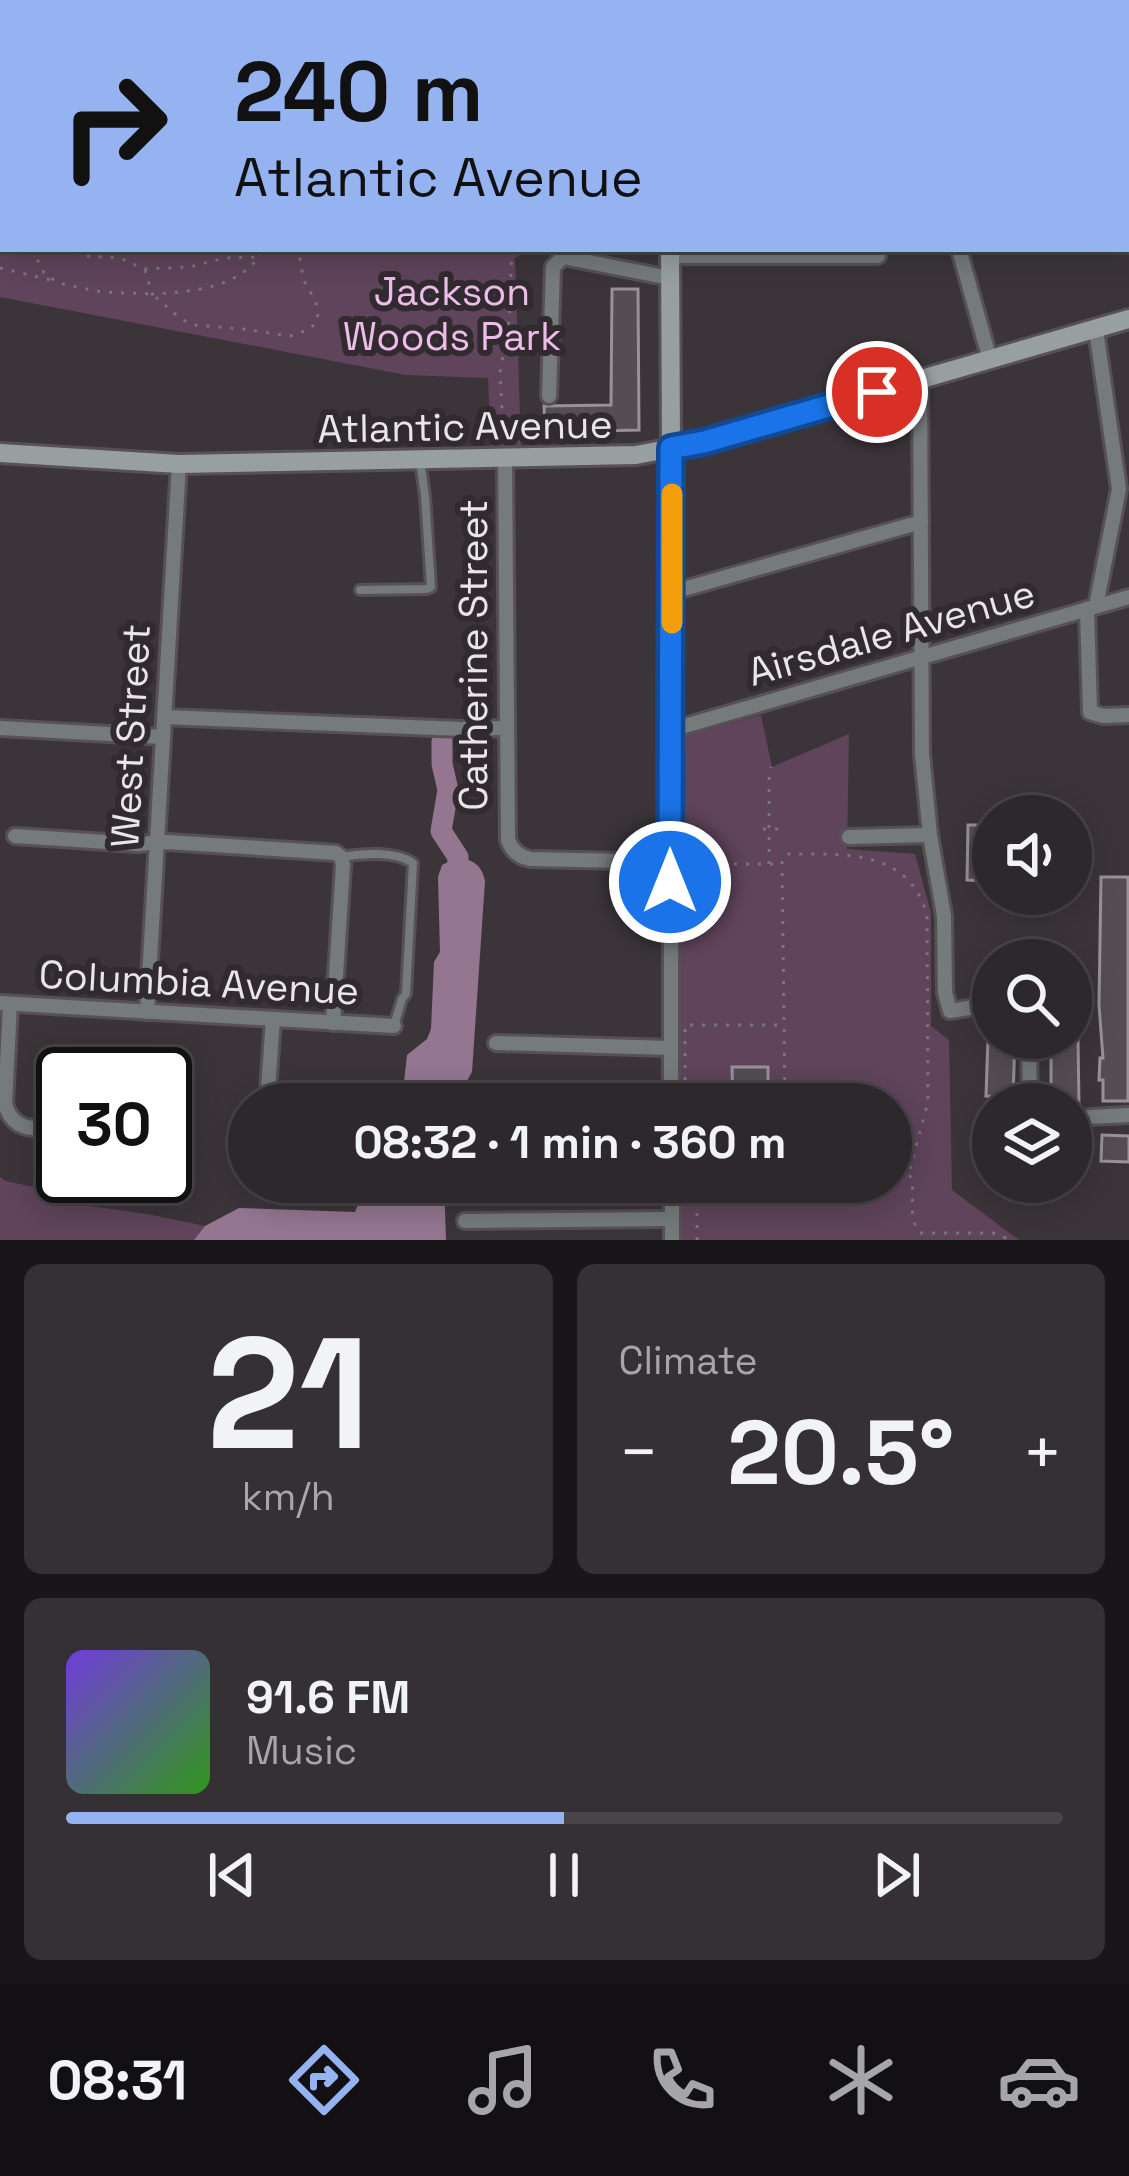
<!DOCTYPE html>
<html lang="en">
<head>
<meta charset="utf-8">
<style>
  body { margin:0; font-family:"Space Grotesk",sans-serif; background:#343034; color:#f1f3f6; height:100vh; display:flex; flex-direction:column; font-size:45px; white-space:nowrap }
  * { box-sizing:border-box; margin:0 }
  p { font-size:39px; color:#a6a6a9 }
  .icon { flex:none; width:66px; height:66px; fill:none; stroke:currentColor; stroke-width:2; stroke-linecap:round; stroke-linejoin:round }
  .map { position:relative; height:1240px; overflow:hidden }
  .details { display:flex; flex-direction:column; gap:24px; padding:24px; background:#181618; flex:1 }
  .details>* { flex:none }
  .hud { position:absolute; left:0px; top:0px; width:1131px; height:252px; box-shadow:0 6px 30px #0003,0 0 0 3px #484448; background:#95b2f1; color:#111; overflow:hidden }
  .controls { position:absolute; left:972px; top:795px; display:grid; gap:24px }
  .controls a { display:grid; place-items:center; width:120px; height:120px; border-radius:50%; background:#2c282c; box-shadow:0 6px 30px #0003,0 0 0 3px #484448; font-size:60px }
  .speed { position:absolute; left:36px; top:1047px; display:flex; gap:24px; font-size:60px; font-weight:700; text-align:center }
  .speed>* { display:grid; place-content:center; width:156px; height:156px; border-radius:50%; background:#2c282c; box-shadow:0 6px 30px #0003,0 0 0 3px #484448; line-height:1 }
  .speed .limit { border:6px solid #111; border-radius:18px; background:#fff; color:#111 }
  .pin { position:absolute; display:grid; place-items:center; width:102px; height:102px; color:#fff; margin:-51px; border:6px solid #fff; border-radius:50%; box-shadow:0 3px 12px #0007 }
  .me { position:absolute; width:132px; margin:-66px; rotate:0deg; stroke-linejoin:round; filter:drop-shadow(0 0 9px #0008) }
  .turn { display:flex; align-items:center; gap:42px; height:252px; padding:0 36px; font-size:54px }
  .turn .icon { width:156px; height:156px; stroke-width:2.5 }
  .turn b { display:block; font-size:84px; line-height:102px }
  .big { font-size:90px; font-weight:600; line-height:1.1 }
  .details .card { flex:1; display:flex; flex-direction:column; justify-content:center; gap:18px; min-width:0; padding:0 42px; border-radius:18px; background:#343034 }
  .details .dial { align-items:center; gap:0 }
  .dial b { font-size:156px; line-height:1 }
  .song { display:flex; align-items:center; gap:36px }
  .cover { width:144px; height:144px; border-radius:18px; background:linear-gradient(135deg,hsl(260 70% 55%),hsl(110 70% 35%)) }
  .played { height:12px; border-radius:6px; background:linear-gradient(90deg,#95b2f1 50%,#484448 50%) }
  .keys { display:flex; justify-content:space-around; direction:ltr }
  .heat { display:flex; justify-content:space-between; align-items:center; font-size:66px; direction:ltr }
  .details .tiles { flex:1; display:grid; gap:24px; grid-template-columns:1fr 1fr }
  .card:last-child { grid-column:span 2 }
  .trip { position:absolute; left:228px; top:1083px; width:684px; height:120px; border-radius:60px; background:#2c282c; box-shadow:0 6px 30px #0003,0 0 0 3px #484448; font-weight:600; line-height:120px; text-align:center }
  .dock { display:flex; height:192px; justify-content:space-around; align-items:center; background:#121012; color:#a6a6a9 }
  .dock .icon { width:84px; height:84px }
  .dock .current { color:#95b2f1 }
  .dock b { font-size:54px; color:#f1f3f6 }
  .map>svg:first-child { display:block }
</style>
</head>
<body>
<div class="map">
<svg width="1129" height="1240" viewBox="0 0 1129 1240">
  <rect width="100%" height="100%" fill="#3b353a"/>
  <!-- green -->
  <g fill="#5f445b">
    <polygon points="0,105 3,106 3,249 531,249 515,258 521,449 491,449 488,378 406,375 0,297"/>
    <polygon points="761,715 772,767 849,734 847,849 915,854 931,913 931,1026 949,1040 952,1190 1019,1240 681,1240 681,1182 891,1182 891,1104 681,1104 681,736"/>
    <polygon points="0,1177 6,1181 61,1193 75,1204 147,1214 205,1226 201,1240 0,1240"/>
  </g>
  <!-- water -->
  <g fill="#947690">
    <path d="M458,857C473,860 482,865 485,881L472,1072L454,1104H398L403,1091L407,1055L427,1039L431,1029L434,962L440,952L438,877L442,865Z"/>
    <polygon points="367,1182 444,1182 446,1240 194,1240 205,1226 239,1208 355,1212"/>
  </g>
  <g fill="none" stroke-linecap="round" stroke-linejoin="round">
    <!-- river -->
    <polyline stroke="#947690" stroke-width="21" points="442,741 442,764 448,790 441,831 458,857 457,884"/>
  </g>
  <!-- building -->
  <g fill="#544d53" stroke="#999197" stroke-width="3">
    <polygon points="612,289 638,289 639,430 545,432 544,406 611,405"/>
    <polygon points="968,825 993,825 993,881 967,880"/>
    <polygon points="1101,877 1128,877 1128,1101 1103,1101 1103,1080 1099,1080 1100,1058 1103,1058 1099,1005"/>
    <polygon points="988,1038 1015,1038 1013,1097 986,1096"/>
    <polygon points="1051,1038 1078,1038 1079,1104 1051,1104"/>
    <polygon points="732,1067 768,1067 768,1104 733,1104"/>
    <polygon points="1102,1135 1129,1136 1129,1162 1101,1161"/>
  </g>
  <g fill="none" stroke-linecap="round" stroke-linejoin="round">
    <!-- lane casing -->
    <g stroke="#575156" stroke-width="14">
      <g id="lane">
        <polyline points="360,590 427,589 431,587 425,496 420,461"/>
        <path d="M342,857C363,853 395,851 413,863L406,994L402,999L394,1026"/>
      </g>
    </g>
    <!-- street casing -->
    <g stroke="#575156" stroke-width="20">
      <g id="street">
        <polyline points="59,0 59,3"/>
        <polyline points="193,0 193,3"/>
        <polyline points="515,0 515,3"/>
        <polyline points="931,0 931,3"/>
        <polyline points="230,3 230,0"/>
        <polyline points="959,249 990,360"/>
        <polyline points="670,256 878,256"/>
        <polyline points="1096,330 1119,489 1096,606"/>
        <polyline points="920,379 922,754 930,835 944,916 945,992 950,1011 993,1004"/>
        <polyline points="549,396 553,267 563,257 670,278"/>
        <path d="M505,457L508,840C512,851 519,857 530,859L670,862"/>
        <polyline points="673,592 921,522"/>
        <polyline points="1087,609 1090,712 1103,716 1129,715"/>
        <polyline points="164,717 461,729 507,728"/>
        <polyline points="0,728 163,737"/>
        <polyline points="671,730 1129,597"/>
        <polyline points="15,836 137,844 168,842 336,853 341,857 343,865 333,1023"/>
        <polyline points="849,837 930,835"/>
        <polyline points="0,1003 394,1026"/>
        <path d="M10,1004L5,1104C13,1133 38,1129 63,1129"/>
        <polyline points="147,1012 179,464"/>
        <polyline points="1029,1038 1030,1104"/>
        <polyline points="496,1043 671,1048"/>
        <polyline points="267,1104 273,1019"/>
        <polyline points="671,1104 671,449"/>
        <polyline points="1090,1117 1129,1115"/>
        <polyline points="1071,1119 1072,1119"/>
        <polyline points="984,1121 993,1121"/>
        <polyline points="165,1135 166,1135"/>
        <polyline points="672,1182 672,1240"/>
        <polyline points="465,1221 672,1219"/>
      </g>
    </g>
    <!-- secondary casing -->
    <g stroke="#575156" stroke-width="24">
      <g id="secondary">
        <polyline points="670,0 670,3"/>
        <polyline points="670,249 671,449"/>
        <polyline points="0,453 179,464 636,455 704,442 1129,319"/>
      </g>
    </g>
    <!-- path -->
    <g stroke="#7a7579" stroke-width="3" stroke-dasharray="3 9" stroke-linecap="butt">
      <polyline points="361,0 361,3"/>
      <polyline points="403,0 404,3"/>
      <polyline points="0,122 3,121"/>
      <polyline points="0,165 3,171"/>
      <polyline points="0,240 3,237"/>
      <polyline points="32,249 44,273 58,283 102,292 152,294 181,319 195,325 243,329 290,336 310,329 317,321 318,313 316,302 304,281 298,249"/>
      <polyline points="64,249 84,256 120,258 144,269 189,267 225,258 260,257"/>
      <polyline points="0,268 51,280"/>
      <path d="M145,270L152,294C190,292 245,288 263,249"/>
      <polyline points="504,444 500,373 509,321 512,249"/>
      <polyline points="763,829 779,829"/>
      <polyline points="710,864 779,864"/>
      <polyline points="769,864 769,775 771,767"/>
      <polyline points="685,1104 685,1025 781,1025"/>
      <path d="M785,1104L782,861L787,854H792C846,854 910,850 927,916L928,1102L909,1172"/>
      <path d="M891,1161C930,1174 900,1209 920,1233H993L1011,1240"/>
      <polyline points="697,1240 697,1182"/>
    </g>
    <!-- lane -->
    <use href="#lane" stroke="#757a7b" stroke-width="8"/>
    <!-- street -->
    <use href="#street" stroke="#757a7b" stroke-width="14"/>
    <!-- secondary -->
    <use href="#secondary" stroke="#979fa0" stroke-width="18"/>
  </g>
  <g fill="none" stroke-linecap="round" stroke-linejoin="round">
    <!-- route casing -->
    <g stroke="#114b97" stroke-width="30">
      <polyline id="route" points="670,882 671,448 704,442 877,392"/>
    </g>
    <!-- route -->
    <use href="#route" stroke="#1a73e8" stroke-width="21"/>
    <!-- slow -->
    <polyline stroke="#f59e0b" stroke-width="21" points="672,494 672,623"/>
  </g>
  <g text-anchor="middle" stroke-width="12" stroke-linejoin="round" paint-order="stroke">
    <!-- park labels -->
    <g font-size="39" fill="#eebce8" stroke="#312b30">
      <text x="452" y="305">Jackson<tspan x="452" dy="45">Woods Park</tspan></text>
    </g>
    <!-- street labels -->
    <g font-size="39" fill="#e9e5e9" stroke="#312b30">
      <text transform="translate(465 426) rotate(-1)" y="14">Atlantic Avenue</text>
      <text transform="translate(891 632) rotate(-16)" y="14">Airsdale Avenue</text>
      <text transform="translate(473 655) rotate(-90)" y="14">Catherine Street</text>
      <text transform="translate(130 736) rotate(-87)" y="14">West Street</text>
      <text transform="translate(199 982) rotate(3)" y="14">Columbia Avenue</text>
    </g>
  </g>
</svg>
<div class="controls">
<a><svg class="icon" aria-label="sound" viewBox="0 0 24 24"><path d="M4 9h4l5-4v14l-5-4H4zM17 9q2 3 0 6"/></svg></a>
<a><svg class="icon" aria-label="search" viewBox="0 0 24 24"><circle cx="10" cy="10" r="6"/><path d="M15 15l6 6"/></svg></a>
<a><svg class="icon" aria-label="layers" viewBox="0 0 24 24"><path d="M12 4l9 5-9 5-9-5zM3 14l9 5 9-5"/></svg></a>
</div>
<div class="speed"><div class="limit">30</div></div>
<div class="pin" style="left:877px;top:392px;background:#d93025"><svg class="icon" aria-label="arrive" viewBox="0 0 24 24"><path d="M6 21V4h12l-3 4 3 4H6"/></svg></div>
<svg class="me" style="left:670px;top:882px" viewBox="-20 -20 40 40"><circle r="17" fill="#1a73e8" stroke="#fff" stroke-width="3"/><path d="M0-11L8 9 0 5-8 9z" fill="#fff"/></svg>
<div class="trip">08:32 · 1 min · 360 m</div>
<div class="hud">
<div class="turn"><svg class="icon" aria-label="right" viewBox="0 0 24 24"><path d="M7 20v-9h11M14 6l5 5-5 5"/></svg><div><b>240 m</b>Atlantic Avenue</div></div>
</div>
</div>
<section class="details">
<div class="tiles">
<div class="card dial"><b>21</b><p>km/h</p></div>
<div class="card"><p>Climate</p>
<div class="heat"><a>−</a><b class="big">20.5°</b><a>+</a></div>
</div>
<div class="card">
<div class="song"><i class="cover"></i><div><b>91.6 FM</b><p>Music</p></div></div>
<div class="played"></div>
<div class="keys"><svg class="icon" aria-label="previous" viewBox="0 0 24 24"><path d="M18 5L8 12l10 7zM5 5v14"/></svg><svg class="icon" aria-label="pause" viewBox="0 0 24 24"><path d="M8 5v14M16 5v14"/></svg><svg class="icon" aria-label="next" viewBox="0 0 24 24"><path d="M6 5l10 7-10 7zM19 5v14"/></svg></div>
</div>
</div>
</section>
<nav class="dock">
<b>08:31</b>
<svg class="icon current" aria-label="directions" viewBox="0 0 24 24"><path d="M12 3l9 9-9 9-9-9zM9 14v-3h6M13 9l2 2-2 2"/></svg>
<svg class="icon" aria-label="music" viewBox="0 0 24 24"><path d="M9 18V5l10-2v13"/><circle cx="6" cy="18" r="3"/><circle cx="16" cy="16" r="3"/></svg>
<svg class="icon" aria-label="phone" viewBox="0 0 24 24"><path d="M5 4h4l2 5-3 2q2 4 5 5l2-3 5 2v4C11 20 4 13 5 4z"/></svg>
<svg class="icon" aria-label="climate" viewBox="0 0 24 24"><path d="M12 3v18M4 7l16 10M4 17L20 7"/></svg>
<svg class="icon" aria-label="car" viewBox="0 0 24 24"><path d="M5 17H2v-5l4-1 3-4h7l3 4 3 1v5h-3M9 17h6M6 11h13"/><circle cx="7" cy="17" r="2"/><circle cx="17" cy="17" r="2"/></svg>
</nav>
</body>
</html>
